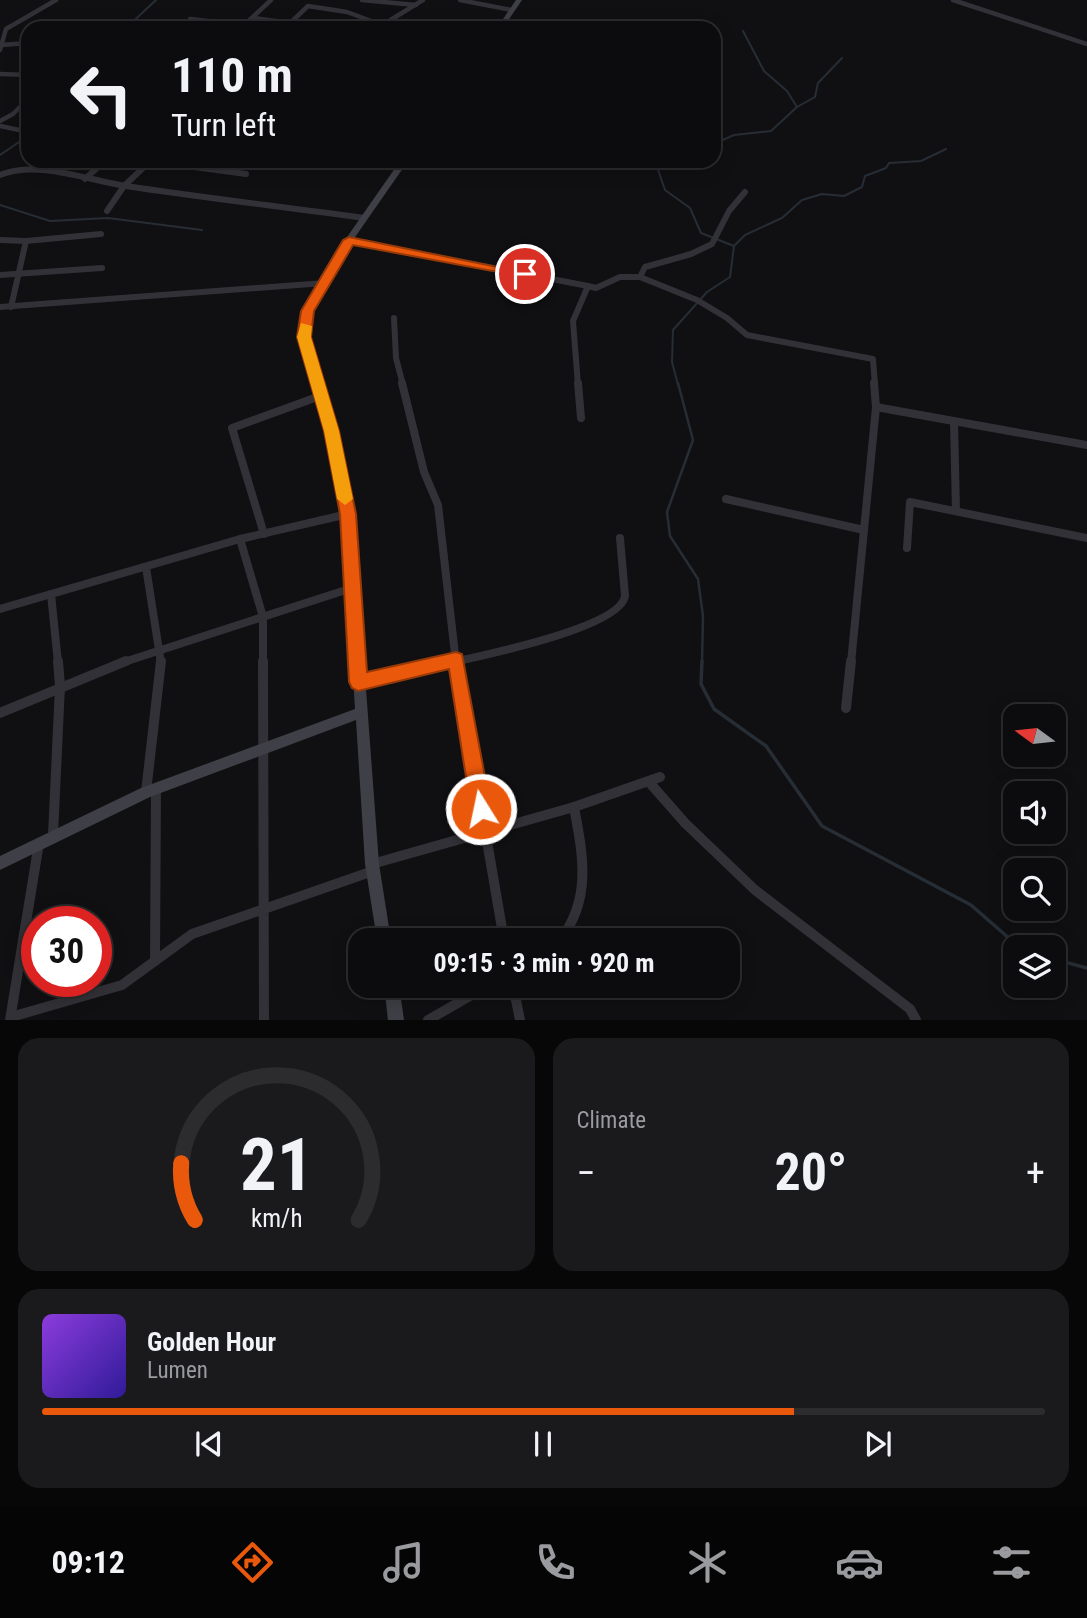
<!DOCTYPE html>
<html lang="en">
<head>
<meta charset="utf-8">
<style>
  body { margin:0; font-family:"Roboto Condensed",sans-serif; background:#1a1a1c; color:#f1f3f6; height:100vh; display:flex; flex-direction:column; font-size:26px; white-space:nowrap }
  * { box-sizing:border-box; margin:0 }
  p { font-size:23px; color:#9a9b9e }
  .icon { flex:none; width:38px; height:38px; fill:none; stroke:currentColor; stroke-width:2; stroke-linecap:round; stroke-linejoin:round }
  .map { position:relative; height:1020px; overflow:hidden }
  .side { display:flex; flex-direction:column; gap:18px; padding:18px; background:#070708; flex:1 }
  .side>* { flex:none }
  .hud { position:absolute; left:21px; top:21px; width:700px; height:147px; border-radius:21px; box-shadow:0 4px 18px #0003,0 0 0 2px #2c2c2e; background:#0c0c0e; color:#f1f3f6; overflow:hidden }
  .needle { width:46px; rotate:285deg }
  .controls { position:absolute; left:1003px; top:704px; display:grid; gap:14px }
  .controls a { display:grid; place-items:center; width:63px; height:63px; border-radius:14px; background:#0c0c0e; box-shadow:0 4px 18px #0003,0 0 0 2px #2c2c2e; font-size:35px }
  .speed { position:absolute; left:21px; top:906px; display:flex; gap:14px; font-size:35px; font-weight:700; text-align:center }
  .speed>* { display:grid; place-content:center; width:91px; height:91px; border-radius:50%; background:#0c0c0e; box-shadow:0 4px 18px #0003,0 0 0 2px #2c2c2e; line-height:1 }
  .speed .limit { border:10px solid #d22; background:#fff; color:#111 }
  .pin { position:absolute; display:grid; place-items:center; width:60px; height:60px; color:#fff; margin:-30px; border:4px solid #fff; border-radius:50%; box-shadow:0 2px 7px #0007 }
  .me { position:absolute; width:77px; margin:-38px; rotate:350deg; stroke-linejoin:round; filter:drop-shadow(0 0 5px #0008) }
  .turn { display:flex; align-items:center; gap:24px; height:147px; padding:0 35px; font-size:32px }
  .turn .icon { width:91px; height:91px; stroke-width:2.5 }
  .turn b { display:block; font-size:49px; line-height:60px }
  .big { font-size:52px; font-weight:700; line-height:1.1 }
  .side .card { flex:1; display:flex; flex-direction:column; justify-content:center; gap:10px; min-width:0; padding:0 24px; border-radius:21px; background:#1a1a1c }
  .side .dial { align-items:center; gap:0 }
  .dial svg { height:182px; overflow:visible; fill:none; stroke:#2c2c2e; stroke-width:7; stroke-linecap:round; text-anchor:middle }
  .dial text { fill:#f1f3f6; stroke:none }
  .song { display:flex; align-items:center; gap:21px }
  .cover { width:84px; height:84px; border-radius:10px; background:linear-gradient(135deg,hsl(270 70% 55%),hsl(250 70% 35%)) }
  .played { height:7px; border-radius:4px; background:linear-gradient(90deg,#ea580c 75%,#2c2c2e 75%) }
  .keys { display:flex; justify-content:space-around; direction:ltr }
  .heat { display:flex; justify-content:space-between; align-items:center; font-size:38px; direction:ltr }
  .side .tiles { flex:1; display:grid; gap:18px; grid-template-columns:1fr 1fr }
  .card:last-child { grid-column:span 2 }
  .trip { position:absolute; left:348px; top:928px; width:392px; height:70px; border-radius:21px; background:#0c0c0e; box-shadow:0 4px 18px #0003,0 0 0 2px #2c2c2e; font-weight:700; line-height:70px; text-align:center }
  .tabs { display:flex; height:112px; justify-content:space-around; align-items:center; background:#050506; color:#9a9b9e }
  .tabs .icon { width:49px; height:49px }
  .tabs .current { color:#ea580c }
  .tabs b { font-size:32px; color:#f1f3f6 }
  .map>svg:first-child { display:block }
</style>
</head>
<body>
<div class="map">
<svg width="1087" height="1020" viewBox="0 0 1087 1020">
  <rect width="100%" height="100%" fill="#101012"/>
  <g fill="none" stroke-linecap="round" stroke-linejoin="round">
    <!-- stream-far2 -->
    <g stroke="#262d35" stroke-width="2">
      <polyline points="126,28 156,0"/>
      <polyline points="743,31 764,71 787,91 797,107"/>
      <polyline points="714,144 734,135 771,131 797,107 815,97 818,83 842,58"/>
      <polyline points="0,155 28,136"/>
      <polyline points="655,161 665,190 690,208 701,233 734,246"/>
      <polyline points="659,165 680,166 691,161"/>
      <polyline points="0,205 50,221 108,218 202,230"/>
      <polyline points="678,385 672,362 673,330 707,292 730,277 734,246 745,235 782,218 802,200 822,194 844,196 862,187 865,176 886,168 889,163 921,161 946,149"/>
    </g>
    <!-- stream-far1 -->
    <polyline stroke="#262d35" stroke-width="2.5" points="678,383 693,440 667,512 670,536 698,579 703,616 702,663"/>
    <!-- stream -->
    <g stroke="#262d35" stroke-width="3.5">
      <polyline points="702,661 701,684 714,709 766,746 822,826 971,905 1019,947"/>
      <polyline points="1054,959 1087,968"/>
    </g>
    <!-- street-far3 -->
    <g stroke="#313137" stroke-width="4.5">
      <polyline points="362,0 416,5"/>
      <polyline points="460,0 511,10"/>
      <polyline points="953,0 1087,44"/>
      <polyline points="253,18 290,23"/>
      <polyline points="190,19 244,25"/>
      <polyline points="384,24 423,0"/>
      <polyline points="241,28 271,0"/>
      <polyline points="285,28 308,6 347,12 390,28"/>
      <polyline points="2,45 28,43"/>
      <polyline points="0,50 6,29 56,0"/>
      <polyline points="0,74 28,75"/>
      <polyline points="0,121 13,114 28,99"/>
      <polyline points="0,126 24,131"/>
      <polyline points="188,166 207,169"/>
      <polyline points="97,169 105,161"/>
      <polyline points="142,169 150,161"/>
    </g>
    <!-- street-far2 -->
    <g stroke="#313137" stroke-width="6">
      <polyline points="194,167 246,174"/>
      <path d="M0,175C38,160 87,180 126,186C205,198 285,207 364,218"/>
      <polyline points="85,179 98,167"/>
      <polyline points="107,211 124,186 144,167"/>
      <polyline points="0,240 26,241 101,234"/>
      <polyline points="349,240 588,286 573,321 578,385"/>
      <polyline points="0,275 102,268"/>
      <polyline points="640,277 697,300 727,318 747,335 873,359 875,385"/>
      <polyline points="588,286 596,288 620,277 640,277 645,267 691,254 712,244 729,211 745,192"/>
      <polyline points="0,307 325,283"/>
      <polyline points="11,307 26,241"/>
      <polyline points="394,318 396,358 403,385"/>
    </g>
    <!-- street-far1 -->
    <g stroke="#313137" stroke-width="8">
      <polyline points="402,383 424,472 438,505 456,663"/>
      <polyline points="578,383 581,418"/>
      <polyline points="876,407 1087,445"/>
      <polyline points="954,421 956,511"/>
      <polyline points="726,499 864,530"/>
      <polyline points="264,534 232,428 320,396"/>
      <polyline points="240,539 263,617 263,663"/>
      <polyline points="907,548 910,502 1087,538"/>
      <polyline points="146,567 161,663"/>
      <polyline points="51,594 58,663"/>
      <polyline points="0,609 240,539 348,514"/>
      <polyline points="121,663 352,588"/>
      <path d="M449,663C480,656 620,628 625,596L620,538"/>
      <polyline points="851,663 876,407 874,383"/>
    </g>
    <!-- street -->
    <g stroke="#313137" stroke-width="10">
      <polyline points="263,661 264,1020"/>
      <polyline points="456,661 504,940"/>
      <polyline points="358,682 456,661"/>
      <polyline points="846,708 851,661"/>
      <polyline points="0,713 126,661"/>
      <polyline points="649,782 685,823 755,890 910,1009 916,1020"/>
      <polyline points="146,792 161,661"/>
      <polyline points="53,835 60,686 58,661"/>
      <polyline points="372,864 574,807 660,777"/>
      <path d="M560,940C592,899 583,855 574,807"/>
      <polyline points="155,961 156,789"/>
      <polyline points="513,985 520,1020"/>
      <polyline points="11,1017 122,985 192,934 373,871"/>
      <polyline points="10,1020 39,843"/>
      <polyline points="428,1020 489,985"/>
    </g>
    <!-- secondary -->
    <g fill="#3f4047" fill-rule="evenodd">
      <polygon points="516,0 522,0 503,28 497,28"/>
      <polygon points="400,161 408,161 353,240 311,311 308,337 336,431 353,514 379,864 391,940 377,940 365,864 356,720 150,797 0,870 0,856 141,788 355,709 343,514 326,431 300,337 303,311 345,240"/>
      <polygon points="384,985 399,985 404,1020 388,1020"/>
    </g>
  </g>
  <!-- route -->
  <polygon fill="#ea580c" stroke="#983908" stroke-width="2" points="349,237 532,274 525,277 353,245 314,311 311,337 339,431 356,514 367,672 456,652 462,654 491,809 488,816 481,818 474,816 471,809 449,669 358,691 352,688 349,682 340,514 324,431 297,337 301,311 343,240"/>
  <!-- slow -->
  <polygon fill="#f59e0b" points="301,323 312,326 311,337 339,431 353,499 345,505 337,499 324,431 297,337"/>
</svg>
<div class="controls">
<a><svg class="needle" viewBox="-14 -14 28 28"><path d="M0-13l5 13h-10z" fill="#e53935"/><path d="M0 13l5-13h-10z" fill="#9a9b9e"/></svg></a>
<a><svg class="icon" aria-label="sound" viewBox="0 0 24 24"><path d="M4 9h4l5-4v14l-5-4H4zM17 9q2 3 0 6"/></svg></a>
<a><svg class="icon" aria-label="search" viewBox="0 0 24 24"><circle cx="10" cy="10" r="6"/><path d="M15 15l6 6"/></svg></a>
<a><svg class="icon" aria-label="layers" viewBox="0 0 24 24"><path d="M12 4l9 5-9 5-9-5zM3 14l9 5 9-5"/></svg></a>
</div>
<div class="speed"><div class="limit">30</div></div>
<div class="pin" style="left:525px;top:274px;background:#d93025"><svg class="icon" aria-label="arrive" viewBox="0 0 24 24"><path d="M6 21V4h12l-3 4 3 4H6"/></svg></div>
<svg class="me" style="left:481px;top:809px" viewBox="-20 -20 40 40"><circle r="17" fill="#ea580c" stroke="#fff" stroke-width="3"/><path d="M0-11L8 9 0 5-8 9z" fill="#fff"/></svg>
<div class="trip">09:15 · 3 min · 920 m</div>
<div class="hud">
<div class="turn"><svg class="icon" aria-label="left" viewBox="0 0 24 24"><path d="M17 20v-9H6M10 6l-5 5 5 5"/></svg><div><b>110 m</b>Turn left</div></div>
</div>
</div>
<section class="side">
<div class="tiles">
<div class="card dial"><svg viewBox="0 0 100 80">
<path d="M14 69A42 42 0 1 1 86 69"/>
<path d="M14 69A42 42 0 0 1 8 44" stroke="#ea580c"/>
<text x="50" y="56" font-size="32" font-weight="700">21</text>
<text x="50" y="72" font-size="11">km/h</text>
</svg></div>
<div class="card"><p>Climate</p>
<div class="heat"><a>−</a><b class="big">20°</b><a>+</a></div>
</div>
<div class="card">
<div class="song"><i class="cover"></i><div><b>Golden Hour</b><p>Lumen</p></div></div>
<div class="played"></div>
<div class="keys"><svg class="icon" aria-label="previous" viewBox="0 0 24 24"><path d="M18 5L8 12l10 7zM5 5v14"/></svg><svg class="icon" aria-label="pause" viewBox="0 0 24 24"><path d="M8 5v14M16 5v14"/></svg><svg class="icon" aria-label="next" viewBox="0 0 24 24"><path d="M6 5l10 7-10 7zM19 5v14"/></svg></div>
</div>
</div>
</section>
<nav class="tabs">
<b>09:12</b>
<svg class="icon current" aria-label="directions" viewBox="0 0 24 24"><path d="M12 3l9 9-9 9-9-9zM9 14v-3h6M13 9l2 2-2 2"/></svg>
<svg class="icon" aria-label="music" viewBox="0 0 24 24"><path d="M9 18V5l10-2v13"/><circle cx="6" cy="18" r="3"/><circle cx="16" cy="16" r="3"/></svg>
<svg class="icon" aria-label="phone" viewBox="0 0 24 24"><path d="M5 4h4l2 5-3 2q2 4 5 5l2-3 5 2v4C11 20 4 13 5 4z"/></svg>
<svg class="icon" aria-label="climate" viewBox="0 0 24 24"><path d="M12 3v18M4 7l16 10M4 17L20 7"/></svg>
<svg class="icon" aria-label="car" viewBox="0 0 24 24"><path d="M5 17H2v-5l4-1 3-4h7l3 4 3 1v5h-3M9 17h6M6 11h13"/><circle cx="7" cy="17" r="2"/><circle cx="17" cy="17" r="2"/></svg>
<svg class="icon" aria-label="filters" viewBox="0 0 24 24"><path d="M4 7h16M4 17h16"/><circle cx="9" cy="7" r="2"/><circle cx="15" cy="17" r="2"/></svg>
</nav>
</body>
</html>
